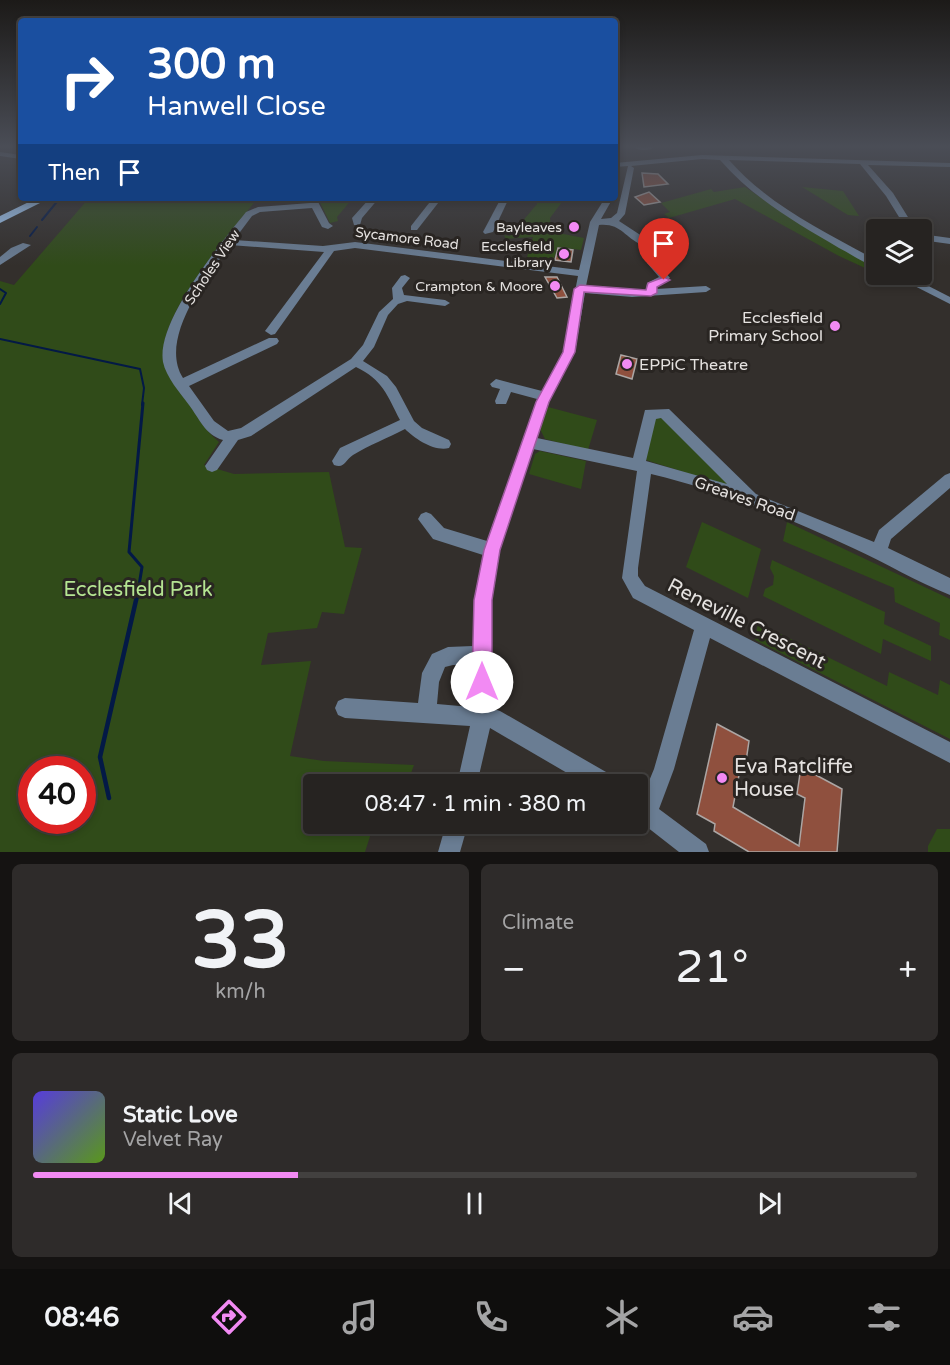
<!DOCTYPE html>
<html lang="en">
<head>
<meta charset="utf-8">
<style>
  body { margin:0; font-family:"Varela Round",sans-serif; background:#2e2b2a; color:#f1f3f6; height:100vh; display:flex; flex-direction:column; font-size:22px; white-space:nowrap }
  * { box-sizing:border-box; margin:0 }
  p { font-size:20px; color:#a4a4a5 }
  .icon { flex:none; width:33px; height:33px; fill:none; stroke:currentColor; stroke-width:2; stroke-linecap:round; stroke-linejoin:round }
  .map { position:relative; height:852px; overflow:hidden }
  .panel { display:flex; flex-direction:column; gap:12px; padding:12px; background:#151312; flex:1 }
  .panel>* { flex:none }
  .guide { position:absolute; left:18px; top:18px; width:600px; height:183px; border-radius:6px; box-shadow:0 3px 9px #0003,0 0 0 2px #42403f; background:#1a4fa0; color:#fff; overflow:hidden }
  .tools { position:absolute; left:866px; top:219px; display:grid; gap:12px }
  .tools a { display:grid; place-items:center; width:66px; height:66px; border-radius:6px; background:#262321; box-shadow:0 3px 9px #0003,0 0 0 2px #42403f; font-size:30px }
  .speed { position:absolute; left:18px; top:756px; display:flex; gap:12px; font-size:30px; font-weight:700; text-align:center }
  .speed>* { display:grid; place-content:center; width:78px; height:78px; border-radius:50%; background:#262321; box-shadow:0 3px 9px #0003,0 0 0 2px #42403f; line-height:1 }
  .speed .limit { border:9px solid #d22; background:#fff; color:#111 }
  .pin { position:absolute; display:grid; place-items:center; width:51px; height:51px; color:#fff; margin:-62px -26px; border-radius:50% 50% 50% 0; rotate:-45deg; box-shadow:0 0 6px #0007 }
  .pin .icon { rotate:45deg }
  .me { position:absolute; width:66px; margin:-33px; rotate:0deg; stroke-linejoin:round; filter:drop-shadow(0 0 4px #0008) }
  .turn { display:flex; align-items:center; gap:21px; height:126px; padding:0 30px; font-size:27px }
  .turn .icon { width:78px; height:78px; stroke-width:2.5 }
  .turn b { display:block; font-size:42px; line-height:51px }
  .then { display:flex; align-items:center; height:57px; padding:0 30px; background:#0003; gap:12px; font-size:22px }
  .big { font-size:45px; font-weight:600; line-height:1.1 }
  .panel .card { flex:1; display:flex; flex-direction:column; justify-content:center; gap:9px; min-width:0; padding:0 21px; border-radius:9px; background:#2e2b2a }
  .panel .dial { align-items:center; gap:0 }
  .dial b { font-size:78px; line-height:1 }
  .song { display:flex; align-items:center; gap:18px }
  .cover { width:72px; height:72px; border-radius:9px; background:linear-gradient(135deg,hsl(250 70% 55%),hsl(90 70% 35%)) }
  .played { height:6px; border-radius:3px; background:linear-gradient(90deg,#f28af3 30%,#42403f 30%) }
  .keys { display:flex; justify-content:space-around; direction:ltr }
  .heat { display:flex; justify-content:space-between; align-items:center; font-size:33px; direction:ltr }
  .panel .tiles { flex:1; display:grid; gap:12px; grid-template-columns:1fr 1fr }
  .card:last-child { grid-column:span 2 }
  .trip { position:absolute; left:303px; top:774px; width:345px; height:60px; border-radius:6px; background:#262321; box-shadow:0 3px 9px #0003,0 0 0 2px #42403f; font-weight:600; line-height:60px; text-align:center }
  .dock { display:flex; height:96px; justify-content:space-around; align-items:center; background:#0f0e0d; color:#a4a4a5 }
  .dock .icon { width:42px; height:42px }
  .dock .active { color:#f28af3 }
  .dock b { font-size:27px; color:#f1f3f6 }
  .map>svg:first-child { display:block }
</style>
</head>
<body>
<div class="map">
<svg width="950" height="852" viewBox="0 0 950 852">
  <rect width="100%" height="100%" fill="#332f2c"/>
  <!-- green -->
  <g fill="#304b19" fill-rule="evenodd">
    <polygon points="745,187 793,219 876,268 876,273 839,256 735,199 669,218 664,214 670,212 661,203 711,189 714,192"/>
    <polygon points="802,187 843,191 859,216 848,215"/>
    <path d="M89,198H258C231,231 157,316 164,358C166,376 178,388 188,402C198,418 205,430 219,442L204,465L234,474L329,472L345,547L362,548L344,614L322,612L317,628L268,633L261,665L311,661L290,756L324,761L414,765L407,784H314V824H374L365,852H0V281L14,285ZM32,770H82V820H32Z"/>
    <polygon points="318,198 353,198 337,217 338,221 330,223"/>
    <polygon points="538,198 565,198 550,218 551,225 548,231 584,238 581,250 558,247 551,266 525,264 533,237 506,239 504,235 510,236 537,204"/>
    <polygon points="548,407 597,420 588,450 545,439 540,429"/>
    <polygon points="661,417 734,488 646,460 653,418"/>
    <polygon points="540,451 586,461 581,489 529,474 535,454"/>
    <polygon points="702,522 761,549 748,598 686,567"/>
    <polygon points="787,522 950,599 950,640 939,635 940,623 895,602 894,588 783,541"/>
    <polygon points="772,560 885,612 884,624 931,646 931,661 883,639 881,654 763,596 765,589 773,585 774,576 770,568"/>
    <polygon points="758,623 887,686 889,672 938,695 940,680 950,685 950,739 755,640"/>
    <polygon points="937,829 950,829 950,852 928,852 928,846"/>
  </g>
  <g fill="none" stroke-linecap="round" stroke-linejoin="round">
    <!-- stream-far2 -->
    <g stroke="#031946" stroke-width="2">
      <polyline points="42,220 60,198"/>
      <polyline points="30,236 37,227"/>
      <polyline points="0,289 6,293 0,304"/>
      <polyline points="0,339 140,369 144,388 142,405"/>
    </g>
    <!-- stream-far1 -->
    <polyline stroke="#031946" stroke-width="3" points="137,598 142,567 129,552 143,403"/>
    <!-- stream -->
    <polyline stroke="#031946" stroke-width="4.5" points="109,798 100,757 137,596"/>
  </g>
  <!-- building -->
  <g fill="#8f503e" stroke="#aca6a4" stroke-width="1.5">
    <polygon points="642,173 658,174 668,184 644,187"/>
    <polygon points="649,192 660,202 644,205 635,197"/>
    <polygon points="558,248 573,250 571,262 555,260"/>
    <polygon points="545,277 557,277 567,297 557,298"/>
    <polygon points="621,355 637,359 632,379 616,374"/>
    <polygon points="717,724 749,741 746,761 742,759 733,807 799,846 805,798 797,794 801,767 842,789 837,852 749,852 714,831 715,824 697,814"/>
  </g>
  <g fill="none" stroke-linecap="round" stroke-linejoin="round">
    <!-- minor -->
    <g fill="#6a7d93" fill-rule="evenodd">
      <path d="M633,147H655C650,151 638,151 633,147Z"/>
      <polygon points="0,152 21,155 21,159 0,156"/>
      <path d="M702,155L950,163V167L868,165L893,193L916,230H907L886,196L860,164L729,160C768,205 825,232 876,260V267C863,263 851,254 839,248C796,223 753,198 720,160L702,159L631,166L634,168L625,214L619,221L648,240L667,243L680,256L672,258C655,241 658,252 642,245C624,237 621,223 599,225L586,286L632,291L646,290L647,283L659,277L647,263L652,260L656,261L670,278L656,286V289L706,286L711,289L706,292L632,297L585,293L575,352L548,402L537,438L633,458L645,410L669,409L756,494L874,542L879,530L945,475L950,473V488L891,539L888,548L950,578V595C917,582 886,563 855,549C790,518 721,491 651,474L638,568V576L645,586L950,742V763L710,638L674,769L659,809L706,844L709,852H679L638,820V796L642,798L654,769L694,630L633,598L622,578L637,471L533,449L500,550L492,600L491,708L500,711L613,776L615,784H586L490,728L477,784H457L470,726L345,718L338,715L335,708L338,701L345,698L418,703L422,673L432,654L448,647L473,646L474,600L483,555L433,539L418,519L421,514L426,512L431,514L444,528L487,541L537,399L511,392L506,404H496L495,401L500,389L492,387L490,384L496,379L542,391L563,352L578,276L355,248L334,251L275,334L271,335L265,331L324,252L230,245C207,277 158,339 183,378L269,338H277L279,341L277,344L189,386L214,421L228,431L241,428L351,359L363,345L379,312L393,299L392,288L401,276L405,275L410,278L402,288L404,295L445,300L450,303L445,306L407,301L398,304L388,315L374,347L363,361L387,376L396,387L414,421L422,428L449,440L451,444L449,448C435,452 415,439 405,429C388,438 369,445 353,455C345,460 345,469 334,465L332,461L340,448L400,420C387,395 383,380 356,367L251,436L238,440L217,470L212,472L207,470L205,466L223,440C205,435 199,418 189,405C180,393 166,377 163,362C156,321 221,243 246,212L258,207L310,203L308,198H316L329,223L333,226L328,229L322,227L312,208L260,212L252,216L234,240L323,246L355,242L579,270L590,222L605,198H613L601,219L611,218L617,213L628,166L615,167V163ZM661,418L727,484L646,461L656,419ZM453,665H473L471,707L437,704L439,682L445,667Z"/>
      <polygon points="370,198 379,198 362,218 360,225 354,225 352,218"/>
      <polygon points="433,198 442,198 417,230 411,230 411,226"/>
      <polygon points="501,198 509,198 493,232 485,234 483,232"/>
      <polygon points="921,234 950,238 950,244 921,240"/>
      <polygon points="23,243 31,245 0,265 0,257 11,248"/>
      <polygon points="891,274 905,274 950,297 950,304"/>
      <polygon points="446,824 468,824 460,852 438,852"/>
    </g>
    <!-- major -->
    <polygon fill="#a2cbf7" fill-rule="evenodd" points="37,198 50,198 0,223 0,216"/>
  </g>
  <!-- sky -->
  <linearGradient id="sky" x2="0" y2="1"><stop stop-color="#1c1a18"/><stop offset="0.55" stop-color="#4a4d56"/><stop offset="1" stop-color="#4a4d56" stop-opacity="0"/></linearGradient>
  <rect width="950" height="266" fill="url(#sky)"/>
  <!-- route -->
  <polygon fill="#f28af3" stroke="#9d5a9e" stroke-width="1.5" points="664,277 670,280 657,287 657,293 651,296 584,292 575,352 549,402 500,550 492,600 492,682 489,689 482,692 475,689 472,682 474,600 484,550 536,402 563,352 574,289 580,285 646,290 648,283"/>
  <!-- markers -->
  <g fill="#f28af3" stroke="#292522" stroke-width="2">
    <circle cx="574" cy="227" r="6"/>
    <circle cx="564" cy="254" r="6"/>
    <circle cx="555" cy="286" r="6"/>
    <circle cx="835" cy="326" r="6"/>
    <circle cx="627" cy="364" r="6"/>
    <circle cx="722" cy="778" r="6"/>
  </g>
  <g text-anchor="middle" stroke-width="6" stroke-linejoin="round" paint-order="stroke">
    <!-- far-poi labels -->
    <g font-size="14" fill="#e5e2e0" stroke="#292522" text-anchor="end">
      <text x="562" y="232">Bayleaves</text>
      <text x="552" y="251">Ecclesfield<tspan x="552" dy="16">Library</tspan></text>
      <text x="543" y="291">Crampton &amp; Moore</text>
    </g>
    <!-- far-street labels -->
    <g font-size="14" fill="#e5e2e0" stroke="#292522">
      <text transform="translate(407 238) rotate(7)" y="5">Sycamore Road</text>
      <text transform="translate(212 267) rotate(-56)" y="5">Scholes View</text>
    </g>
    <!-- poi labels -->
    <g font-size="16" fill="#e5e2e0" stroke="#292522" text-anchor="end">
      <text x="823" y="323">Ecclesfield<tspan x="823" dy="18">Primary School</tspan></text>
      <text x="639" y="370" text-anchor="start">EPPiC Theatre</text>
    </g>
    <!-- street labels -->
    <g font-size="16" fill="#e5e2e0" stroke="#292522">
      <text transform="translate(745 498) rotate(19)" y="6">Greaves Road</text>
    </g>
    <!-- near-park labels -->
    <g font-size="20" fill="#b5e592" stroke="#292522">
      <text x="138" y="596">Ecclesfield Park</text>
    </g>
    <!-- near-street labels -->
    <g font-size="20" fill="#e5e2e0" stroke="#292522">
      <text transform="translate(747 623) rotate(27)" y="7">Reneville Crescent</text>
    </g>
    <!-- near-poi labels -->
    <g font-size="20" fill="#e5e2e0" stroke="#292522" text-anchor="start">
      <text x="734" y="773">Eva Ratcliffe<tspan x="734" dy="23">House</tspan></text>
    </g>
  </g>
</svg>
<div class="tools">
<a><svg class="icon" aria-label="layers" viewBox="0 0 24 24"><path d="M12 4l9 5-9 5-9-5zM3 14l9 5 9-5"/></svg></a>
</div>
<div class="speed"><div class="limit">40</div></div>
<div class="pin" style="left:664px;top:280px;background:#d93025"><svg class="icon" aria-label="arrive" viewBox="0 0 24 24"><path d="M6 21V4h12l-3 4 3 4H6"/></svg></div>
<svg class="me" style="left:482px;top:682px" viewBox="-20 -20 40 40"><circle r="19" fill="#fff"/><path d="M0-13L10 11 0 6-10 11z" fill="#f28af3"/></svg>
<div class="trip">08:47 · 1 min · 380 m</div>
<div class="guide">
<div class="turn"><svg class="icon" aria-label="right" viewBox="0 0 24 24"><path d="M7 20v-9h11M14 6l5 5-5 5"/></svg><div><b>300 m</b>Hanwell Close</div></div>
<div class="then">Then<svg class="icon" aria-label="arrive" viewBox="0 0 24 24"><path d="M6 21V4h12l-3 4 3 4H6"/></svg></div>
</div>
</div>
<section class="panel">
<div class="tiles">
<div class="card dial"><b>33</b><p>km/h</p></div>
<div class="card"><p>Climate</p>
<div class="heat"><a>−</a><b class="big">21°</b><a>+</a></div>
</div>
<div class="card">
<div class="song"><i class="cover"></i><div><b>Static Love</b><p>Velvet Ray</p></div></div>
<div class="played"></div>
<div class="keys"><svg class="icon" aria-label="previous" viewBox="0 0 24 24"><path d="M18 5L8 12l10 7zM5 5v14"/></svg><svg class="icon" aria-label="pause" viewBox="0 0 24 24"><path d="M8 5v14M16 5v14"/></svg><svg class="icon" aria-label="next" viewBox="0 0 24 24"><path d="M6 5l10 7-10 7zM19 5v14"/></svg></div>
</div>
</div>
</section>
<nav class="dock">
<b>08:46</b>
<svg class="icon active" aria-label="directions" viewBox="0 0 24 24"><path d="M12 3l9 9-9 9-9-9zM9 14v-3h6M13 9l2 2-2 2"/></svg>
<svg class="icon" aria-label="music" viewBox="0 0 24 24"><path d="M9 18V5l10-2v13"/><circle cx="6" cy="18" r="3"/><circle cx="16" cy="16" r="3"/></svg>
<svg class="icon" aria-label="phone" viewBox="0 0 24 24"><path d="M5 4h4l2 5-3 2q2 4 5 5l2-3 5 2v4C11 20 4 13 5 4z"/></svg>
<svg class="icon" aria-label="climate" viewBox="0 0 24 24"><path d="M12 3v18M4 7l16 10M4 17L20 7"/></svg>
<svg class="icon" aria-label="car" viewBox="0 0 24 24"><path d="M5 17H2v-5l4-1 3-4h7l3 4 3 1v5h-3M9 17h6M6 11h13"/><circle cx="7" cy="17" r="2"/><circle cx="17" cy="17" r="2"/></svg>
<svg class="icon" aria-label="filters" viewBox="0 0 24 24"><path d="M4 7h16M4 17h16"/><circle cx="9" cy="7" r="2"/><circle cx="15" cy="17" r="2"/></svg>
</nav>
</body>
</html>
